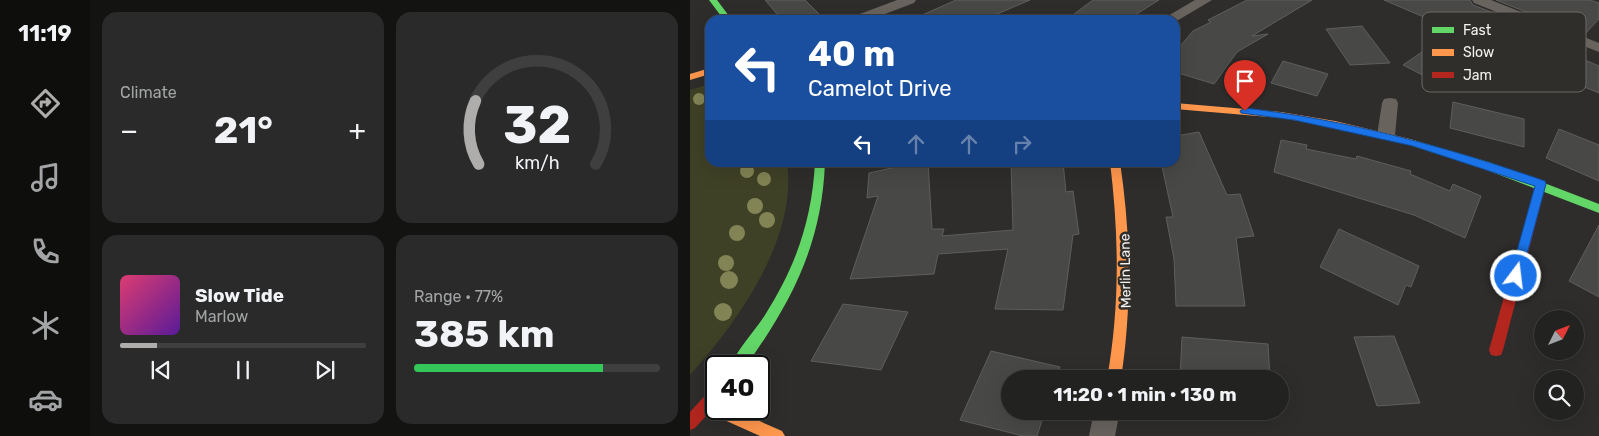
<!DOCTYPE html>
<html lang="en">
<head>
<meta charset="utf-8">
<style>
  body { margin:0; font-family:Rubik,sans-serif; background:#2a2a2a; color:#f1f3f6; height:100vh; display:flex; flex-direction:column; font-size:19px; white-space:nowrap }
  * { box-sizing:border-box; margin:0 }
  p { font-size:16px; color:#a2a4a5 }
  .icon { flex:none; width:28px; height:28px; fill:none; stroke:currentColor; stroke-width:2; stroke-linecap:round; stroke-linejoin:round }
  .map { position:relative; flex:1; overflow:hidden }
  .details { display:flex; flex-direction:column; gap:12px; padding:12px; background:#131312; width:600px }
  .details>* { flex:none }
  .top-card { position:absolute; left:15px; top:15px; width:475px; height:152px; border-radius:15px; box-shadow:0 5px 20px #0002,0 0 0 1px #3f3f3f; background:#1a4fa0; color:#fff; overflow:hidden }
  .needle { width:32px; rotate:48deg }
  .controls { position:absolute; left:844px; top:310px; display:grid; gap:10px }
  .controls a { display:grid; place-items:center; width:50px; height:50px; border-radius:50%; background:#222221; box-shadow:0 5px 20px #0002,0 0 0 1px #3f3f3f; font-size:25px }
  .speed { position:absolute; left:15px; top:355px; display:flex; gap:10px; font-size:25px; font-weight:700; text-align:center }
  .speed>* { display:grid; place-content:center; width:65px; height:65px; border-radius:50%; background:#222221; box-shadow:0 5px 20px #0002,0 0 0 1px #3f3f3f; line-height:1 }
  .speed .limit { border:2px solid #111; border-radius:8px; background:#fff; color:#111 }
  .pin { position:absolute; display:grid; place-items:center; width:42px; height:42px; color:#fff; margin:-51px -21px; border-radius:50% 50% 50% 0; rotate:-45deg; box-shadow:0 0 5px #0007 }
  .pin .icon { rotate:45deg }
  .me { position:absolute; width:55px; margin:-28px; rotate:15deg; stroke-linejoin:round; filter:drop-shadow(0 0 4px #0008) }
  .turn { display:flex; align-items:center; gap:18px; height:105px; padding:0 20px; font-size:22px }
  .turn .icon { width:65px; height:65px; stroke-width:2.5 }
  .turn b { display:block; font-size:35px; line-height:42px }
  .lanes { display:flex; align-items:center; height:48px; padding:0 20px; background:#0003; justify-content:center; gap:25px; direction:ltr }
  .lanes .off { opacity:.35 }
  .big { font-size:38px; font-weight:700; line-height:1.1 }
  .details .widget { flex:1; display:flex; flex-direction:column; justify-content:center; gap:8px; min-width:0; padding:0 18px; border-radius:15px; background:#2a2a2a }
  .details .dial { align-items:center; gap:0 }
  .dial svg { height:130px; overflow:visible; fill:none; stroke:#3f3f3f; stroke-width:7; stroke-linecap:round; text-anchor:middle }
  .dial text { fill:#f1f3f6; stroke:none }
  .song { display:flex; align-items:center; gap:15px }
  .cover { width:60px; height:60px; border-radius:8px; background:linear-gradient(135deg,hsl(340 70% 55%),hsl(270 70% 35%)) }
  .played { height:5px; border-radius:2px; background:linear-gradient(90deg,#aeadab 15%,#3f3f3f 15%) }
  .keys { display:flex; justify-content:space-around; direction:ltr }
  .heat { display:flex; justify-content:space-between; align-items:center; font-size:28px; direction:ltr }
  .charge { height:8px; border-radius:4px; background:linear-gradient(90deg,#34c759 77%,#3f3f3f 0) }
  .details .tiles { flex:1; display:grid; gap:12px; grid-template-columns:repeat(2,1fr) }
  .trip { position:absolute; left:311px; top:370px; width:288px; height:50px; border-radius:25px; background:#222221; box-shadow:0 5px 20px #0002,0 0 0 1px #3f3f3f; font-weight:700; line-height:50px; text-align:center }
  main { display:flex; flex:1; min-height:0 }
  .tab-bar { display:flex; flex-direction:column; width:90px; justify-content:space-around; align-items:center; background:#0e0e0d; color:#a2a4a5 }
  .tab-bar .icon { width:35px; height:35px }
  .tab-bar .active { color:#aeadab }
  .tab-bar b { font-size:22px; color:#f1f3f6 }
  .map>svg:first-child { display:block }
</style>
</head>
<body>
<main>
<nav class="tab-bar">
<b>11:19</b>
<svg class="icon active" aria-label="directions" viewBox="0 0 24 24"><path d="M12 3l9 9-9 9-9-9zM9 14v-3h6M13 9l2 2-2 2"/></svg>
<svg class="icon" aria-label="music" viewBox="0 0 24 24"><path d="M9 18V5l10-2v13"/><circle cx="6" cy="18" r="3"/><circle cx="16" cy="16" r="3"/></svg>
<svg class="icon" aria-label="phone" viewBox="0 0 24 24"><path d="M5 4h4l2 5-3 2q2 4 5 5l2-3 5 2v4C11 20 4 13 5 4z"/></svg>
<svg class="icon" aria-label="climate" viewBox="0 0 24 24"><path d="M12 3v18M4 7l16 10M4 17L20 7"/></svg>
<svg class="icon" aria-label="car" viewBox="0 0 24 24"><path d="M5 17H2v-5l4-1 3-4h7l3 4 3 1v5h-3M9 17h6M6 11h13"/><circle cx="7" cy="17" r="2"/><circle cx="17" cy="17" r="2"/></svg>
</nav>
<section class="details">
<div class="tiles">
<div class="widget"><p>Climate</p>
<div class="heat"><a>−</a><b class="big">21°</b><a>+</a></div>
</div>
<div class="widget dial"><svg viewBox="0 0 100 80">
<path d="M14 69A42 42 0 1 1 86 69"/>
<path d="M14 69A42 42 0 0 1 12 30" stroke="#aeadab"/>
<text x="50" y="56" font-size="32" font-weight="700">32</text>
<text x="50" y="72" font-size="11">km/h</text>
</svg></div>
<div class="widget">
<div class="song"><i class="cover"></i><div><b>Slow Tide</b><p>Marlow</p></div></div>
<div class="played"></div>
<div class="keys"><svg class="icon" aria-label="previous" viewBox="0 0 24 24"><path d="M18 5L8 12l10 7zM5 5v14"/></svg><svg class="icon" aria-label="pause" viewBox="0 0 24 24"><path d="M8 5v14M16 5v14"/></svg><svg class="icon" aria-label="next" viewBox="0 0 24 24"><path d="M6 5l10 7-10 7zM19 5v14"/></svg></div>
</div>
<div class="widget"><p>Range · 77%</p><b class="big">385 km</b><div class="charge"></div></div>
</div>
</section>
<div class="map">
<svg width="909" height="436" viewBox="0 0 909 436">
  <rect width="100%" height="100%" fill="#2e2d2c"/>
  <!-- green -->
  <path fill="#3f4126" d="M20,84V162L97,163C108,237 48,322 0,375V90Z"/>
  <!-- building -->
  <g fill="#484847" stroke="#5f5e5e">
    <polygon points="75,0 115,0 135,20 92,20"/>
    <polygon points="266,0 340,0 293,20 286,15 274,20 221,20"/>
    <polygon points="403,0 469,0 437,20 376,20"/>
    <polygon points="557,0 622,0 562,36 578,34 547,52 524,84 485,72 485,52 503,31 521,22 518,20"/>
    <polygon points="694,0 780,0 783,5 884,44 876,52 909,66 909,93 799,48 750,84 713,65 764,30"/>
    <polygon points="806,0 900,0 909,3 909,19 894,35"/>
    <polygon points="672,26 700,63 660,65 636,29"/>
    <polygon points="593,61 638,74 627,96 581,83"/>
    <polygon points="763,102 834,119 834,147 760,128"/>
    <polygon points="869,129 909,145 909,181 856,158"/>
    <polygon points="509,132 537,195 550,194 564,236 546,238 555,306 486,306 484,259 476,217 483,217 471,162 485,162 485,136"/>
    <polygon points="591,140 617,145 616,149 666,159 667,156 721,171 720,174 760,191 763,184 791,196 775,238 724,215 584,172"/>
    <polygon points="229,162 238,162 242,229 254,229 252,236 323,230 321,162 373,162 376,192 383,191 389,234 383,235 373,310 305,309 318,249 248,254 244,274 160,279 188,196 177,198 179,173"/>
    <polygon points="909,225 909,297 879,281"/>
    <polygon points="649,229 729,266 721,287 716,285 708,305 630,267"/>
    <polygon points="153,304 218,312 191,370 121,361"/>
    <polygon points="704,336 730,403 687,406 664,337"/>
    <polygon points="492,337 578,344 580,379 490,379"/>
    <polygon points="301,351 370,367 366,379 320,379 320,411 355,411 347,436 333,436 270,420"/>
  </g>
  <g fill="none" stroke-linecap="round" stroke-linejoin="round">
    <!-- street -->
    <g fill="#69635e" fill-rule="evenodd">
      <polygon points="207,0 226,0 224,3 179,20 160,20 162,17"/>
      <polygon points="505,0 522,0 485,22 485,20 471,20"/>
      <polygon points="782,0 801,0 909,43 909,52 784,3"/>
      <polygon points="700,98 706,99 708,103 705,135 702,139 690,139 687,135 692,103 694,99"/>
      <polygon points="404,411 430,411 425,436 399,436"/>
    </g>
    <!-- fast -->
    <g fill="#63d668" fill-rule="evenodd">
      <polygon points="19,0 27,0 42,20 34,20"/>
      <polygon points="720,139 802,163 909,204 909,213 794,169 716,144 715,142"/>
      <path d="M125,162H135C132,244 102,301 56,366H41C47,349 65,331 75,315C106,266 122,220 125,162Z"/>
    </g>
    <!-- slow -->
    <g fill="#ff974d" fill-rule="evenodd">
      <polygon points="20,68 20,74 0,80 0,74"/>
      <polygon points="485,103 591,112 645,121 720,139 725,142 720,145 645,127 591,118 485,109"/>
      <path d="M420,162H430C441,235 442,306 431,379H417C430,306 429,236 420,162Z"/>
      <polygon points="17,398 26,402 26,409 42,409 92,431 95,436 70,436 12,410 10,405 12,400"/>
    </g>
    <!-- jam -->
    <g fill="#b3261e" fill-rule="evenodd">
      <polygon points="851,180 856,184 813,350 811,355 806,356 801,355 799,350 846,184"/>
      <polygon points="26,387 26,405 5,428 0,430 0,412 21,389"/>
    </g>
  </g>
  <!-- trees -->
  <g fill="#828455">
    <circle cx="9" cy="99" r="6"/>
    <circle cx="57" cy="171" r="7"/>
    <circle cx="74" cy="179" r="7"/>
    <circle cx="65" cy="206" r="8"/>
    <circle cx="77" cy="220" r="8"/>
    <circle cx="47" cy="233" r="8"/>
    <circle cx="36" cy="263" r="8"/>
    <circle cx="39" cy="280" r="9"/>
    <circle cx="33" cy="312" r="9"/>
  </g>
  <!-- route -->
  <path fill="#1a73e8" stroke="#114b97" d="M555,108C658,120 757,147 855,181L856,184L830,280L826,282L820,276L845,186L723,146L604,120L551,113L550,111Z"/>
  <g text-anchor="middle" stroke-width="5" stroke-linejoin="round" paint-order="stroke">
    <!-- street labels -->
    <g font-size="14" fill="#f3f2f0" stroke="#2f2e2b">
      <text transform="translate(435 271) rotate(-91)" y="5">Merlin Lane</text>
    </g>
  </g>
  <!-- legend -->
  <rect x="732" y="12" width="164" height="80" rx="8" fill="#2f2e2b" stroke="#6a6966" stroke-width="1"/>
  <rect x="742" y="27" width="22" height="6" fill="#63d668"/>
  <rect x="742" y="49" width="22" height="7" fill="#ff974d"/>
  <rect x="742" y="72" width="22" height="6" fill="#b3261e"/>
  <g font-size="14" fill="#f3f2f0">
    <text x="773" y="35">Fast</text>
    <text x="773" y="57">Slow</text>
    <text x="773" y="80">Jam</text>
  </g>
</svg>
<div class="controls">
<a><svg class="needle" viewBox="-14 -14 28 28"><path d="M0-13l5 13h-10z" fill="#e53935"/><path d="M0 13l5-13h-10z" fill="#a2a4a5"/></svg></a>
<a><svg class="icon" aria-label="search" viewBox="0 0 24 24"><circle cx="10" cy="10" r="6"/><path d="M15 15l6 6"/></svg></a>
</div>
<div class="speed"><div class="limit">40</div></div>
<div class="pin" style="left:555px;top:111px;background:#d93025"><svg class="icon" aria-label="arrive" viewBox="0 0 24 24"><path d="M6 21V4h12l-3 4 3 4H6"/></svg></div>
<svg class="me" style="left:826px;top:276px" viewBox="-20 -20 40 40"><circle r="17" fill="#1a73e8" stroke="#fff" stroke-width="3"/><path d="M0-11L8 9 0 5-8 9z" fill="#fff"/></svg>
<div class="trip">11:20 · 1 min · 130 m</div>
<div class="top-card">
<div class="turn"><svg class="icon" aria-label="left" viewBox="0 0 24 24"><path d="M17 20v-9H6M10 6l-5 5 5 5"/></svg><div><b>40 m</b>Camelot Drive</div></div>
<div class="lanes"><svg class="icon" aria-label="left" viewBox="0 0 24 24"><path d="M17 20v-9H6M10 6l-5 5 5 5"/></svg><svg class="icon off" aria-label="ahead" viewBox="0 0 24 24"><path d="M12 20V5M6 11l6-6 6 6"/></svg><svg class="icon off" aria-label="ahead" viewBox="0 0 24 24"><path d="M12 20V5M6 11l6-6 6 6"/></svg><svg class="icon off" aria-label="right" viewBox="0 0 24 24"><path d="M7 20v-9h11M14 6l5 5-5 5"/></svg></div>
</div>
</div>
</main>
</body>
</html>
